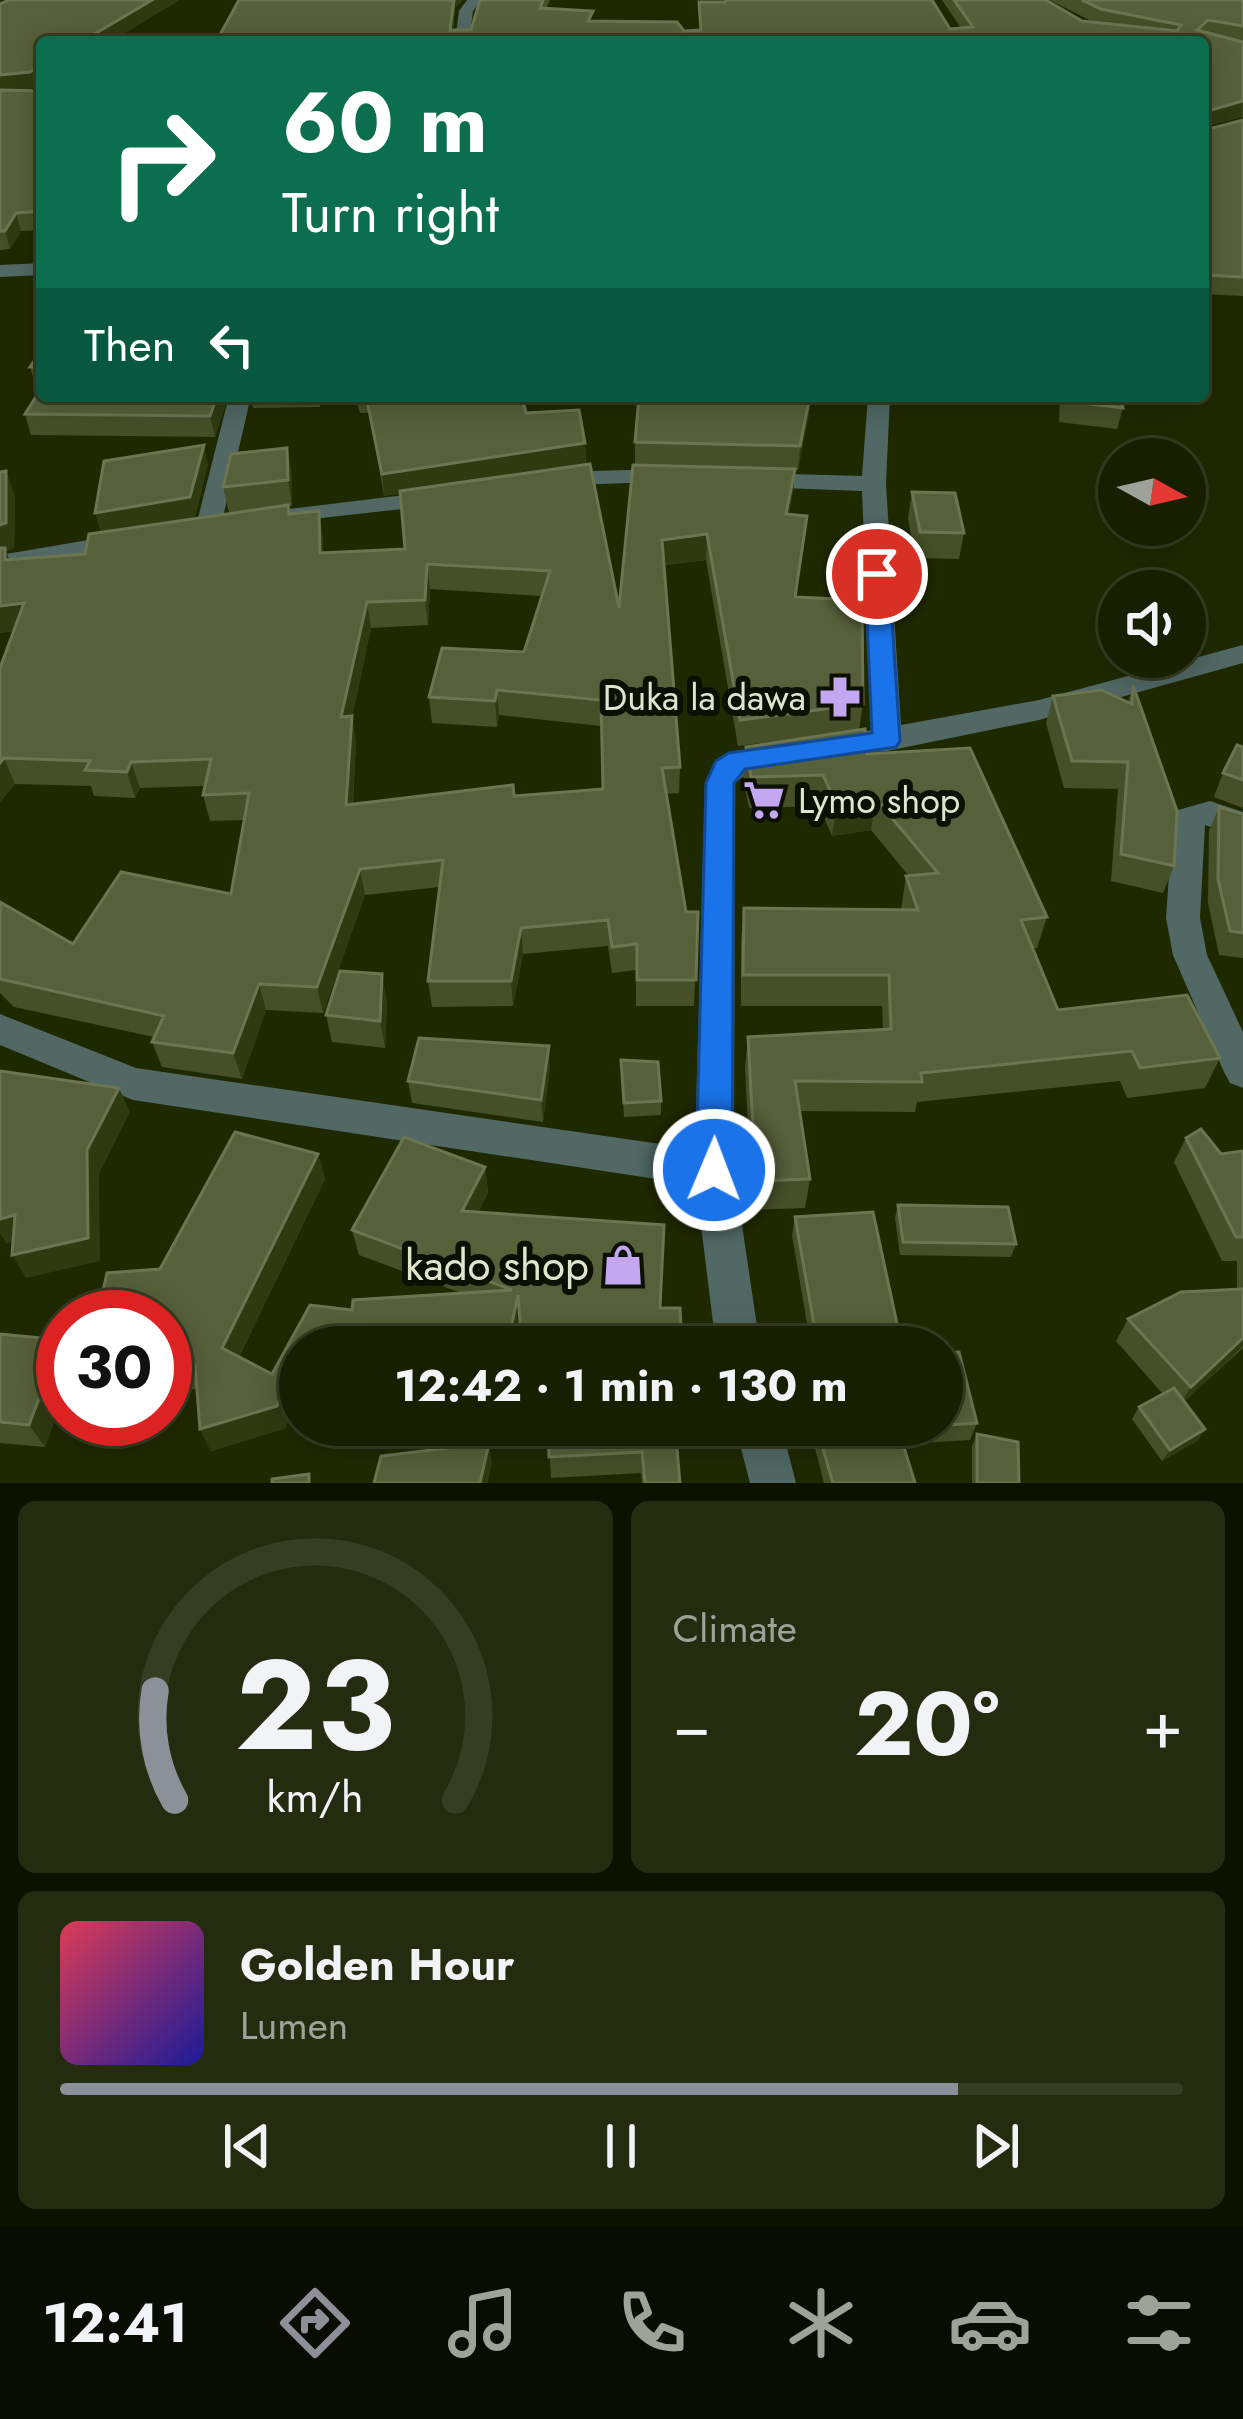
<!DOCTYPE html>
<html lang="en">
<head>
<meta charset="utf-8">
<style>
  body { margin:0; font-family:Jost,sans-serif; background:#242c0f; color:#f1f3f6; height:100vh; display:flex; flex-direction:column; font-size:45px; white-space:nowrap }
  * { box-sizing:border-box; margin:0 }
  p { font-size:39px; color:#9ea299 }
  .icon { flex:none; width:66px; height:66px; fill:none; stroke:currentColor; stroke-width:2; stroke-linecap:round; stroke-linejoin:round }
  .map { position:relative; height:1483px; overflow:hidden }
  .side { display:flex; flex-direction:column; gap:18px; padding:18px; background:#0d1100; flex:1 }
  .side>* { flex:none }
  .top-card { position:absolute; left:36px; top:36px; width:1173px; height:366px; border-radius:12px; box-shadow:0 6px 30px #0003,0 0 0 3px #363d22; background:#0b6e4f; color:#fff; overflow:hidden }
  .needle { width:78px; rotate:98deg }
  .tools { position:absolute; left:1098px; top:438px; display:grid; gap:24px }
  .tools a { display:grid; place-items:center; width:108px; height:108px; border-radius:50%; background:#171f00; box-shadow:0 6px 30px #0003,0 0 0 3px #363d22; font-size:60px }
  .speed { position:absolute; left:36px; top:1290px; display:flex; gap:24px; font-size:60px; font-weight:700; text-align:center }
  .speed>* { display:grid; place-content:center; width:156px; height:156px; border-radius:50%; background:#171f00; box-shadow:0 6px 30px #0003,0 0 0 3px #363d22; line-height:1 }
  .speed .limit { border:18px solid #d22; background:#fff; color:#111 }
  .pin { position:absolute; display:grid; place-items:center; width:102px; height:102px; color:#fff; margin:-51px; border:6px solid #fff; border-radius:50%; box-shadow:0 3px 12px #0007 }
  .me { position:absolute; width:132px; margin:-66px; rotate:1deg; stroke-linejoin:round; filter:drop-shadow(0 0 9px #0008) }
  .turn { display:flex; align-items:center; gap:42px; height:252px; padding:0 48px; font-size:54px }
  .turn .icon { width:156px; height:156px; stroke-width:2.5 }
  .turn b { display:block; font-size:84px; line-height:102px }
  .then { display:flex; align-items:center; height:114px; padding:0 48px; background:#0003; gap:24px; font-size:45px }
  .big { font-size:90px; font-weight:700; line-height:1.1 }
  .side .card { flex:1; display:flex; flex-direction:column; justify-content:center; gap:18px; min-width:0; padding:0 42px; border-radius:18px; background:#242c0f }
  .side .dial { align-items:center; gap:0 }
  .dial svg { height:312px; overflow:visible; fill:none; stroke:#363d22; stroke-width:7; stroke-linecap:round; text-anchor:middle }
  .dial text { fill:#f1f3f6; stroke:none }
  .song { display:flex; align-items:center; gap:36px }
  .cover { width:144px; height:144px; border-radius:18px; background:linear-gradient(135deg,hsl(350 70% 55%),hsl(240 70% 35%)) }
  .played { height:12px; border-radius:6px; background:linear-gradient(90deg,#8c9099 80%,#363d22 80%) }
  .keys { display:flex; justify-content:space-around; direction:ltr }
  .heat { display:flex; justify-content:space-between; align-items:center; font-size:66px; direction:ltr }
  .side .tiles { flex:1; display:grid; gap:18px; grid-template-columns:1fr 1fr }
  .card:last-child { grid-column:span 2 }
  .trip { position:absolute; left:279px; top:1326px; width:684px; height:120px; border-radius:60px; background:#171f00; box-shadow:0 6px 30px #0003,0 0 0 3px #363d22; font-weight:700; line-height:120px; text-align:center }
  .tabs { display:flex; height:192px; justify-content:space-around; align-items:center; background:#090c00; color:#9ea299 }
  .tabs .icon { width:84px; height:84px }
  .tabs .on { color:#8c9099 }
  .tabs b { font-size:54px; color:#f1f3f6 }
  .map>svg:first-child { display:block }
</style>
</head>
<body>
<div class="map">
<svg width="1243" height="1483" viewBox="0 0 1243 1483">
  <rect width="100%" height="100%" fill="#1f2900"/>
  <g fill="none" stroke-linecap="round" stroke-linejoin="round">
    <!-- minor -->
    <g fill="#516864" fill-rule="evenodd">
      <polygon points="467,0 481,0 473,11 469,42 455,42 459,11"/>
      <polygon points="42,263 42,275 0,277 0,265"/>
      <polygon points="229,396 251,396 223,517 438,491 450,498 438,505 205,531 198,518"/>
      <polygon points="868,396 890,396 886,484 901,725 1039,700 1243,645 1243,663 1039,720 887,751 817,755 813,748 817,741 872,730 862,491 754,487 742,480 754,473 862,476"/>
      <polygon points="670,469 682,476 678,481 551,486 539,479 551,472"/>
      <polygon points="124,534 137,542 133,547 0,571 0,555"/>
      <polygon points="781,745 796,755 792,762 753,769 735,783 734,1170 760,1347 716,1347 696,1185 133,1100 0,1045 0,1014 136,1068 695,1149 705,783 727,756"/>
      <polygon points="1210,801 1243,812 1243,837 1205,825 1200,918 1207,955 1243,1032 1243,1088 1230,1083 1224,1072 1173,955 1166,918 1173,818 1178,810"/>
      <polygon points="735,1425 781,1425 796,1483 750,1483"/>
    </g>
  </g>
  <!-- wall -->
  <g fill="#455028" fill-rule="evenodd">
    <polygon points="179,0 110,42 42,42 42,84 34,88 10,91 42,91 42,230 21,231 10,249 0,250 0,4"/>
    <polygon points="480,0 550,0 546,9 593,22 684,31 700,30 699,2 950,29 961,28 942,0 1046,0 1082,21 1095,23 1050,0 1243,0 1243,117 1206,126 1209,129 1243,120 1243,296 1203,294 1203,42 216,42 455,8 453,30 471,30"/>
    <polygon points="42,349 42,396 228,396 215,437 31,435 25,414 38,393 30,367"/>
    <polygon points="250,396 319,396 320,407 253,408"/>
    <path d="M355,396H522L526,413L585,443L586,464L619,608L635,465V442L811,396L798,470H795L789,514L807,516L796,597L863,704L859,730L867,754L1047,917L1037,948H1033L1058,1010L1220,1058L1205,1088L1127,1098L1120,1081L917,1102L915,1112L799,1111L810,1179L805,1208L752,1210L745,1068L748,1037L883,1030L882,1006H741V939L744,908L901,910L906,876L908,875L871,830L832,836L819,806L749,808L743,778L746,747L851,731L738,746L706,560L664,565L680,767L679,793L666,794L686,912H698L694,1006H636V970L612,973L608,946L523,954L513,1006L432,1007L428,981L440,887L365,895L323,1013L266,1010L242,1079L162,1067L152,1042L154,1037L14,1007L0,993V902L73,944L231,894L244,820L210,821L203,795L205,786L140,788L135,798L94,796L91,786L15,784L0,802V668L14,631L0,633V472L15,496L14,548L6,551L9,560L85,554L100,532L208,464L195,517L147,525L229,513L223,487L292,473V506H289L290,514L319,511L323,553L405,549L400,493L384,496L369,413H360ZM430,589L542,596L524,652L429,697L432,723L497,727L499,715L601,726L603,789L514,796L353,804L356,742L352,717L371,628L428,625Z"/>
    <polygon points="1060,396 1119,396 1123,408 1117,429 1059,422"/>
    <polygon points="912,492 964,533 959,559 915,558 908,518"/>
    <polygon points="1133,685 1174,866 1163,893 1111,881 1118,789 1064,788 1046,723 1053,696 1128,702"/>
    <polygon points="1243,747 1243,808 1214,797 1223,773"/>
    <polygon points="1219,807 1243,814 1243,958 1219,955 1208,903 1209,831"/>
    <polygon points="387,1001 385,1048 332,1042 326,1015"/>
    <polygon points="550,1069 543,1122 412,1103 408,1081"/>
    <polygon points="621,1073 661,1101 661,1115 624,1117"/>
    <polygon points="235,1132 318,1154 325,1179 239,1357 272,1374 310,1305 352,1310 353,1300 461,1293 359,1255 352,1230 404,1137 485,1167 488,1192 478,1212 664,1225 660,1308 680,1308 682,1347 522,1347 520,1321 515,1347 300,1347 300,1418 289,1417 286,1428 211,1451 200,1429 197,1389 165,1391 165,1317 97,1317 107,1273 160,1269"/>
    <polygon points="1186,1138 1221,1154 1243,1151 1243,1348 1184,1401 1205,1429 1197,1441 1162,1461 1132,1419 1139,1407 1163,1394 1116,1341 1128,1319 1237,1289 1237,1261 1222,1261 1174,1162"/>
    <polygon points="898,1205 1016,1244 1011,1257 900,1255 895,1218"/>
    <polygon points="795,1217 902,1347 811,1347 792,1235"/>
    <polygon points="0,1334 63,1340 63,1398 45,1447 0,1443"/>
    <polygon points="977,1423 970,1440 903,1444 915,1483 824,1483 809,1425"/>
    <polygon points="528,1425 675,1425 680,1483 642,1483 641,1473 551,1478 548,1426"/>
    <polygon points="977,1434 1019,1483 972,1483 972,1446"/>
  </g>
  <!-- shaded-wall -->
  <g fill="#2f3a11">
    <polygon points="152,0 179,0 110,42 81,42"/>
    <polygon points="454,0 463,0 455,8 452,42 450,30"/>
    <polygon points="42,65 42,84 34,88 0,92 0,75"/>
    <polygon points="1243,101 1242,117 1203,127 1204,112"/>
    <polygon points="16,213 21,231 10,249 5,231"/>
    <polygon points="217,396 228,396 215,437 210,416"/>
    <polygon points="811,396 809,415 798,470 800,446"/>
    <polygon points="585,443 586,465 384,496 382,474"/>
    <polygon points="204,445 208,464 195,517 101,533 95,513"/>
    <polygon points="287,448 292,473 292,506 288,480"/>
    <polygon points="795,469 793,494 784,539 786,514"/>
    <polygon points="6,471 15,496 14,548 6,551 14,573 0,553 0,525"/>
    <polygon points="319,511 323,536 324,578 320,553"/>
    <polygon points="707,534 706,560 661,565 662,540"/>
    <polygon points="427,564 430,589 428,625 425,600"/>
    <polygon points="367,602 371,628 352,717 356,742 351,831 346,805 341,717"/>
    <polygon points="24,603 33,629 0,633 0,606"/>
    <polygon points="497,690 499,715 497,727 495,701"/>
    <polygon points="4,758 15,784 0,802 0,763"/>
    <polygon points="131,762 140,788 135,798 127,772"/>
    <polygon points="876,799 871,830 832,836 837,805"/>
    <polygon points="360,869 365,895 323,1013 317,987"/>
    <polygon points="521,928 523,954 513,1006 511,981"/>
    <polygon points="382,974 387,1001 385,1048 380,1021"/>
    <polygon points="259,984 266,1010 242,1079 233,1053"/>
    <polygon points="549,1046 550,1069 543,1122 541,1100"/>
    <polygon points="119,1088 130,1112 99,1174 100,1261 26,1278 12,1255 87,1150"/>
    <polygon points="318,1154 325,1179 232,1371 222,1348"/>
    <polygon points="485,1167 488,1192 466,1236 462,1211"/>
    <polygon points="15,1215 28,1239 6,1244 0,1233 0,1219"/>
    <polygon points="518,1295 520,1319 515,1347 507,1347"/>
    <polygon points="1243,1338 1243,1346 1177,1409 1191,1387"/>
    <polygon points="48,1375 63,1398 45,1447 29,1425"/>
    <polygon points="281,1395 289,1417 286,1428 211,1451 200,1429"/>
    <polygon points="1205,1429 1197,1441 1162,1461 1170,1450"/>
    <polygon points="489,1443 492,1463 488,1483 480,1483"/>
  </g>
  <!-- building -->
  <g fill="#56603a" stroke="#6b7551" stroke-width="3" fill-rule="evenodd">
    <polygon points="9,0 152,0 81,42 42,42 42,65 30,72 0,75 0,4"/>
    <polygon points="239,0 454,0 450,30 471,30 480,0 543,0 540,8 593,11 588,21 677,22 684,31 701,30 699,2 725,2 726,0 932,0 950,29 973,27 954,0 1046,0 1082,21 1177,31 1181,25 1101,9 1082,0 1243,0 1243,26 1208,20 1197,30 1243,42 1243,101 1204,112 1203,124 1209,129 1243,120 1243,277 1203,275 1203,42 216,42"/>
    <polygon points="0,90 42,91 42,211 16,213 5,231 0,231"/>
    <polygon points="42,349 42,367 30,367"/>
    <polygon points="42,387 42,396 217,396 210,416 25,414"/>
    <polygon points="366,396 522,396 526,413 579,410 585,443 382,474"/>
    <polygon points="639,396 810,396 800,446 635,442"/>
    <polygon points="1064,396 1119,396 1123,408 1064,401"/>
    <polygon points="204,445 190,497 95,513 104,461"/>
    <polygon points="287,448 288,480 223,487 231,454"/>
    <path d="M590,464L619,608L633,465L795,469L786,514L807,516L795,597L862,600L863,704L740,720L707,534L662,540L680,767L662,768L686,912H698L696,980H637V944L612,947L608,920L521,928L511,981H428L443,860L360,869L317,987L259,984L233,1053L152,1042L164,1016L0,979V902L73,944L121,872L231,894L249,793L203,795L211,759L131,762L127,772L85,770L90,761L4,758L0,763V668L24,603L0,606V548H5V560L85,554L89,534L288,505L289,514L319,511L320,553L405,549L400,491ZM427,564L550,571L524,652L442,648L429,697L495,701L497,690L601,700L603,789L514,796L513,785L346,805L352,716L341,717L367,602L425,600Z"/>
    <polygon points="6,471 6,523 0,525 0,472"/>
    <polygon points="912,492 955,493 964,533 920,532"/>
    <polygon points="1133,685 1177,811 1174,866 1121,854 1128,762 1072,761 1053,696 1101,690 1132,704"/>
    <polygon points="865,729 867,754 970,748 1047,917 1021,920 1058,1010 1187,995 1220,1058 1140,1068 1132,1051 921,1073 922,1082 795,1081 810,1179 756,1181 748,1037 891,1029 889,975 743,975 744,908 918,910 906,876 938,873 876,799 837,805 823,775 751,777 746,747"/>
    <polygon points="1237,745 1243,747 1243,780 1223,773"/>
    <polygon points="1219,807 1243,814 1243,933 1230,931 1218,879"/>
    <polygon points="340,971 382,974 380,1021 326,1015"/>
    <polygon points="419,1038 549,1046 541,1100 408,1081"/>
    <polygon points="621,1060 658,1062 661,1101 624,1103"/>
    <polygon points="0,1071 119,1088 87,1150 88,1238 12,1255 15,1215 0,1219"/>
    <polygon points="1201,1129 1221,1154 1243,1151 1243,1237 1236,1237 1186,1138"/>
    <polygon points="235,1132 318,1154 222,1348 272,1374 310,1305 352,1310 353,1300 512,1290 352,1230 404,1137 485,1167 462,1211 664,1225 660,1308 680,1308 682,1347 522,1347 518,1295 507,1347 300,1347 300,1395 281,1395 277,1406 200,1429 195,1366 165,1368 165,1317 97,1317 107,1273 160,1269"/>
    <polygon points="898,1205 1008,1207 1016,1244 903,1242"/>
    <polygon points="873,1212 902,1347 818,1347 795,1217"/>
    <polygon points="1243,1289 1243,1338 1191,1387 1128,1319 1181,1292"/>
    <polygon points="0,1334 63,1340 63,1374 48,1375 29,1425 0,1422"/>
    <polygon points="959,1352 977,1423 898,1428 915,1483 833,1483 816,1425 942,1425 942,1353"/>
    <polygon points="1174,1388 1205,1429 1170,1450 1139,1407"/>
    <polygon points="548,1425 675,1425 680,1483 645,1483 642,1452 549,1457"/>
    <polygon points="977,1434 1018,1442 1019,1483 977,1483"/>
    <polygon points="489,1443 480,1483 374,1483 381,1456"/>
    <polygon points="309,1474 309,1483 272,1483 272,1479"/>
  </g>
  <!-- route -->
  <polygon fill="#1a73e8" stroke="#114b97" stroke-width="3" points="877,567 889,574 900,741 896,747 745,769 734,783 732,1170 726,1182 714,1187 701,1182 696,1170 706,783 716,761 729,753 872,733 865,574"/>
  <!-- icons -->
  <defs>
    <g id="pharmacy-bare" transform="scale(3.24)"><path d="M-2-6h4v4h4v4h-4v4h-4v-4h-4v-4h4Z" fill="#c4a7f1" stroke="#0b1002" stroke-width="2.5" paint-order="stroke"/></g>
    <g id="supermarket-bare" transform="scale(3.24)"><path d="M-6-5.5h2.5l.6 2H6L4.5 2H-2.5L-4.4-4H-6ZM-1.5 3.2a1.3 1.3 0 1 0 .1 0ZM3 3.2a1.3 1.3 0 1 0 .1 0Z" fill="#c4a7f1" stroke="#0b1002" stroke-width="2.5" paint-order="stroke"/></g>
    <g id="shop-bare" transform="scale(3.24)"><path d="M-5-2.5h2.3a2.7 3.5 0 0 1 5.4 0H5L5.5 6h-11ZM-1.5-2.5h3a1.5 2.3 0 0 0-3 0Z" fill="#c4a7f1" stroke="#0b1002" stroke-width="2.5" paint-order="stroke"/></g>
  </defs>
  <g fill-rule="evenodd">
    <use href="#pharmacy-bare" x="840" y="697"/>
    <use href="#supermarket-bare" x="764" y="800"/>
    <use href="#shop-bare" x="623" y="1265"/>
  </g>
  <g text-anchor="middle" stroke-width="12" stroke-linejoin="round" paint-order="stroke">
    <!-- poi labels -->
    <g font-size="36" fill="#dee6ce" stroke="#0b1002" text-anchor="end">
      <text x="806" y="710">Duka la dawa</text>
      <text x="798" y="813" text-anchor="start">Lymo shop</text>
    </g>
    <!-- near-poi labels -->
    <g font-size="42" fill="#dee6ce" stroke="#0b1002" text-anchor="end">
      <text x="589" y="1280">kado shop</text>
    </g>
  </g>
</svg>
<div class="tools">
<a><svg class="needle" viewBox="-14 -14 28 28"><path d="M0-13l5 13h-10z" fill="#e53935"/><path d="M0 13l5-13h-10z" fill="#9ea299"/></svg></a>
<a><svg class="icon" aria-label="sound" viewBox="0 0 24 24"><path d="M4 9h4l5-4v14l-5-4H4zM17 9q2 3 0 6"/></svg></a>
</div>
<div class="speed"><div class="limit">30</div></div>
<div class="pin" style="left:877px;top:574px;background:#d93025"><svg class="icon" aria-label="arrive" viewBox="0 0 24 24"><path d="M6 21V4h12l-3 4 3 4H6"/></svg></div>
<svg class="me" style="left:714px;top:1170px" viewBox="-20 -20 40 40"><circle r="17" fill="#1a73e8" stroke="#fff" stroke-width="3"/><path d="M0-11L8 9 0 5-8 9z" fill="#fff"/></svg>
<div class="trip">12:42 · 1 min · 130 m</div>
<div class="top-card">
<div class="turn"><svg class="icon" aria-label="right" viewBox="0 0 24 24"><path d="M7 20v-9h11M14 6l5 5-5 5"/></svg><div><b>60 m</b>Turn right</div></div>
<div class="then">Then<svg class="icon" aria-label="left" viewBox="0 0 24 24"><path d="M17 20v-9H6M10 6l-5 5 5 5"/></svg></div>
</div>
</div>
<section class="side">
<div class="tiles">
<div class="card dial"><svg viewBox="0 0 100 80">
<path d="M14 69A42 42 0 1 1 86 69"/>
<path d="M14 69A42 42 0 0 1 9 41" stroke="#8c9099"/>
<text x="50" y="56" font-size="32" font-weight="700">23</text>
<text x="50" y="72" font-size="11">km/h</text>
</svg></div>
<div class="card"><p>Climate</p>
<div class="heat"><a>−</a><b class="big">20°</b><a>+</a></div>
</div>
<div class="card">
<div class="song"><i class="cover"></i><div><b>Golden Hour</b><p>Lumen</p></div></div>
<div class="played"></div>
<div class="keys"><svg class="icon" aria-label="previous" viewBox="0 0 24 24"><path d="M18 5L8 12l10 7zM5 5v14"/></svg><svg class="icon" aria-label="pause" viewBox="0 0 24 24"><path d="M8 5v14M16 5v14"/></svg><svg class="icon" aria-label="next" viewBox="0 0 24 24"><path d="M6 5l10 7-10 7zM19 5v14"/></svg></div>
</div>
</div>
</section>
<nav class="tabs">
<b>12:41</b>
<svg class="icon on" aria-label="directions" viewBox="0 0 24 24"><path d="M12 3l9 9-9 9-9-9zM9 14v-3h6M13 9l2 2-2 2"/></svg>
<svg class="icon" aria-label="music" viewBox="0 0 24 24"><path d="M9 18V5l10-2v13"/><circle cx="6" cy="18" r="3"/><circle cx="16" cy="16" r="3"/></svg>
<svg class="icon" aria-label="phone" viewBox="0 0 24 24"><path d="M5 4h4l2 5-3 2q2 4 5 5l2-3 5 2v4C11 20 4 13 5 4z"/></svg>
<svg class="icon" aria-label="climate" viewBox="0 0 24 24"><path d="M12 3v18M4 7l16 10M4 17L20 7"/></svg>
<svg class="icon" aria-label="car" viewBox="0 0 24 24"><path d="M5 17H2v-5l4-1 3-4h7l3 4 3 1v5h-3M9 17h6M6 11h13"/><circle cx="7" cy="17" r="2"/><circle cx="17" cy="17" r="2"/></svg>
<svg class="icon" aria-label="filters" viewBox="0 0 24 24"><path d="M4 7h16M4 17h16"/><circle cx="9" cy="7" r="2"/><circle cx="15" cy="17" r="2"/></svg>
</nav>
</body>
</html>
